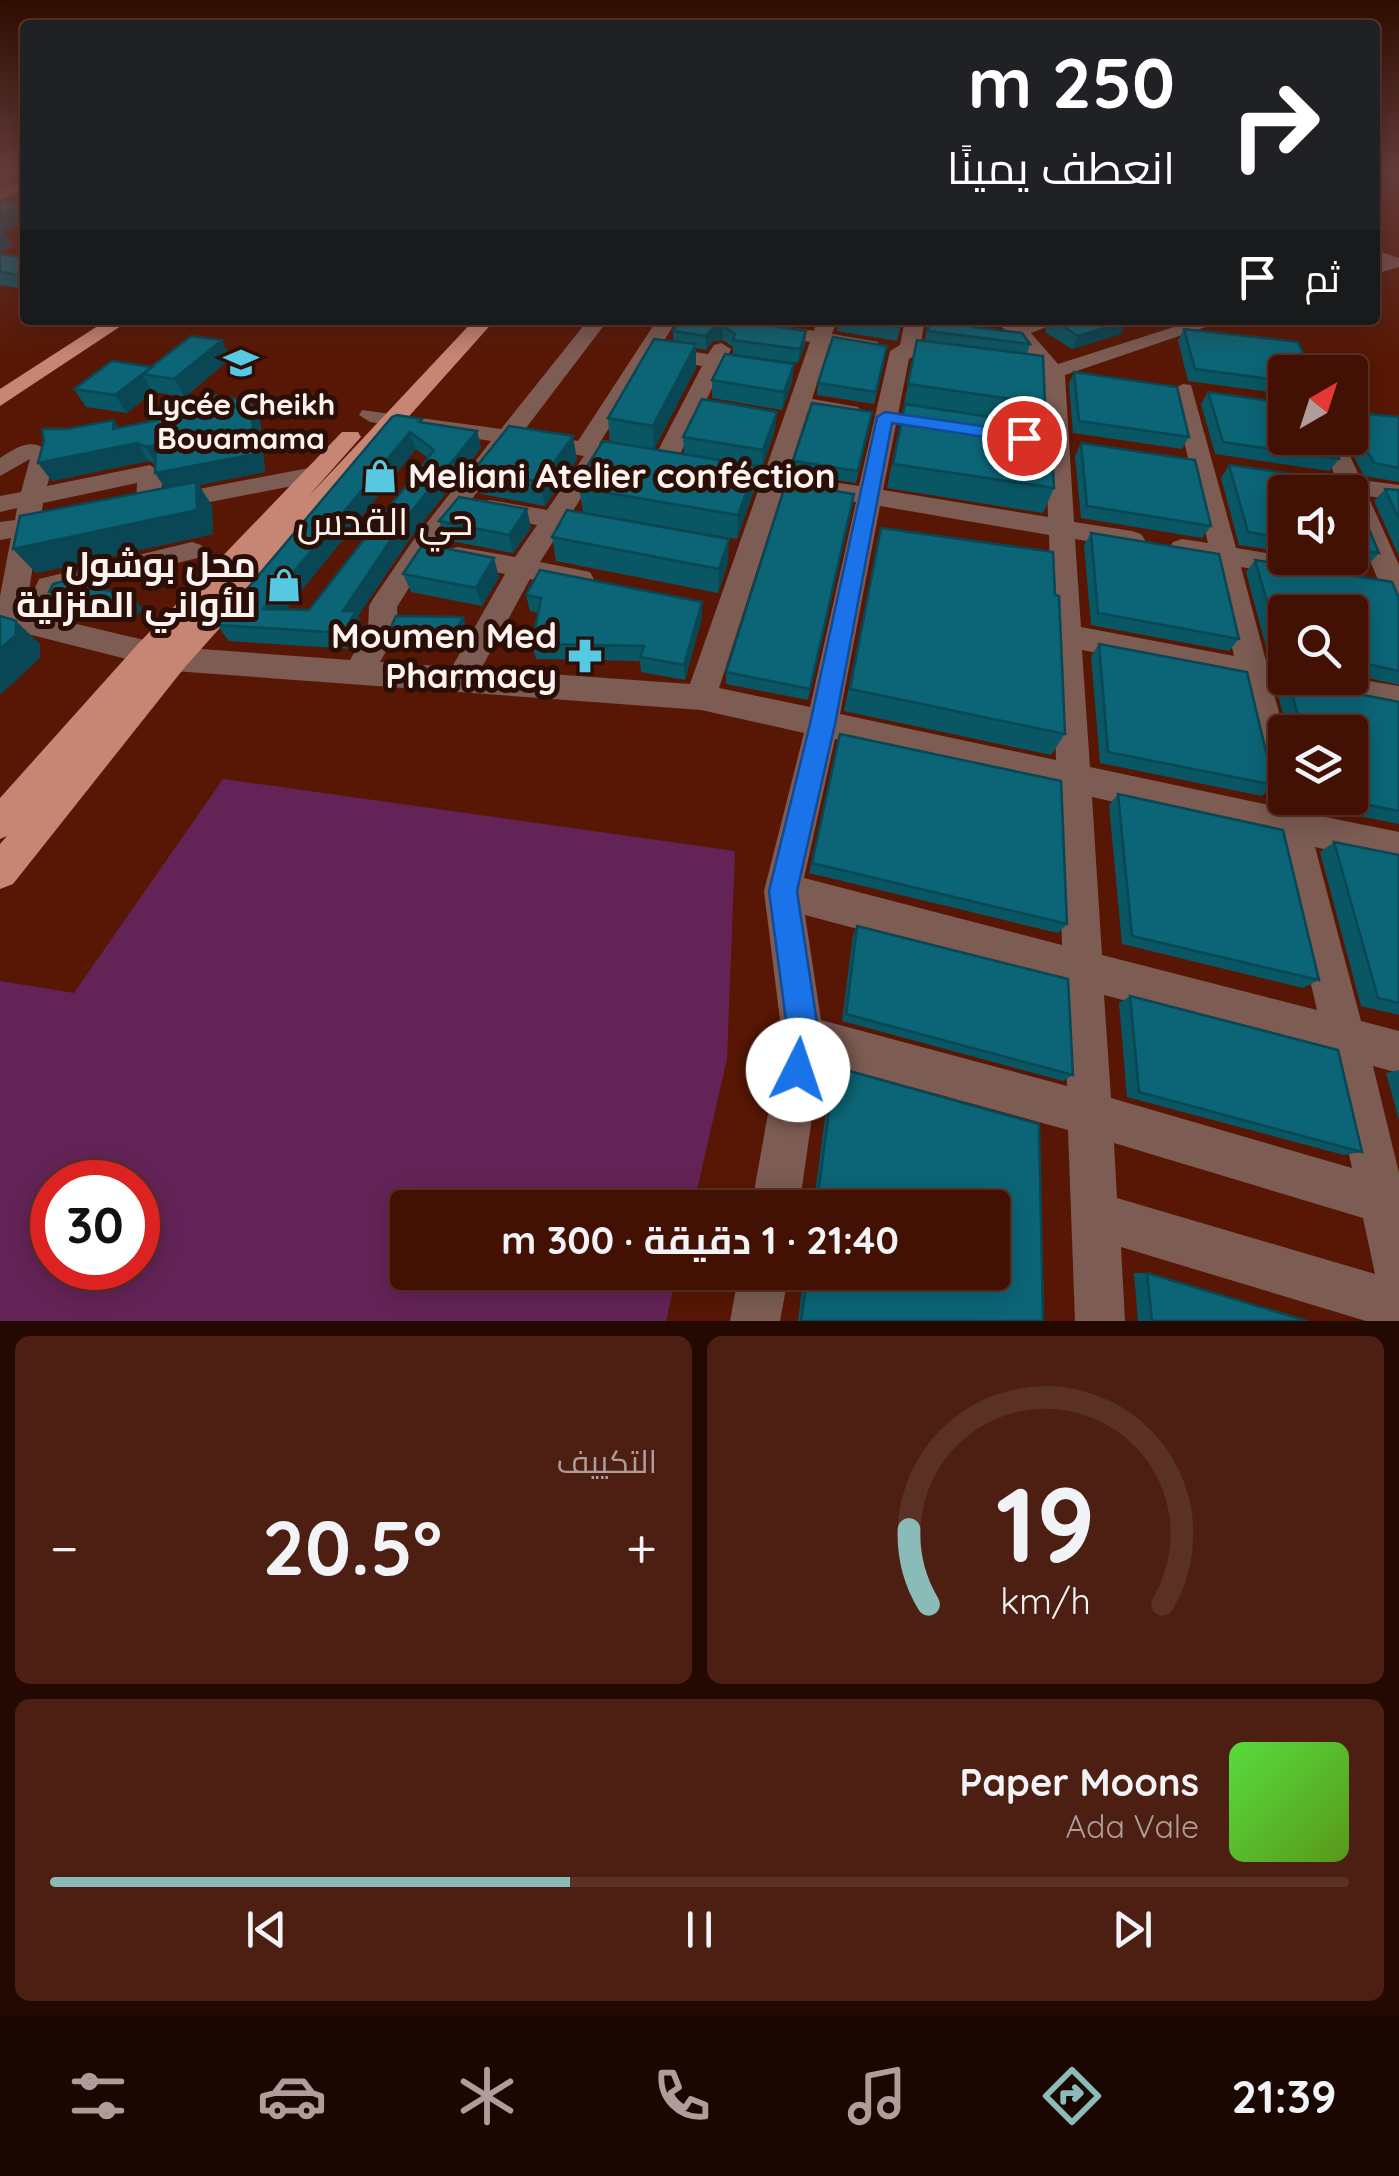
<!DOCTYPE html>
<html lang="ar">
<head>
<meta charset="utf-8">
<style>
  body { margin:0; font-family:Quicksand,Cairo,sans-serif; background:#4c1f12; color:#f1f3f6; direction:rtl; height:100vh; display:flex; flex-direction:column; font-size:38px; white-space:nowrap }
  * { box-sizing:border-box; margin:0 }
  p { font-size:32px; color:#ae9d9a }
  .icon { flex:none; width:55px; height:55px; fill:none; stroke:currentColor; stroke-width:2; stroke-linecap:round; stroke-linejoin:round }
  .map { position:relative; height:1321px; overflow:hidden; direction:ltr }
  .details { display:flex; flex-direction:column; gap:15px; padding:15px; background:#240902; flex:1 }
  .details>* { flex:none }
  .top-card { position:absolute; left:20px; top:20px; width:1360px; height:305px; border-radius:10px; box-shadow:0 5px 25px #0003,0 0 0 2px #5a3125; direction:rtl; background:#202124; color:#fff; overflow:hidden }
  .needle { width:65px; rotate:39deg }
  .fabs { position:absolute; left:1268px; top:355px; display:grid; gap:20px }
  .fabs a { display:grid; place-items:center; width:100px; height:100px; border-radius:10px; background:#421103; box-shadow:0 5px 25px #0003,0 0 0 2px #5a3125; font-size:50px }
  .speed { position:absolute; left:30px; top:1160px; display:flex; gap:20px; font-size:50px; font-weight:700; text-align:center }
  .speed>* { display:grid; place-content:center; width:130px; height:130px; border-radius:50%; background:#421103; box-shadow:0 5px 25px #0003,0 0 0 2px #5a3125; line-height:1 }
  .speed .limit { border:15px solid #d22; background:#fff; color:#111 }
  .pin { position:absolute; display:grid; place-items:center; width:85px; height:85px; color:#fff; margin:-42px; border:5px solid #fff; border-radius:50%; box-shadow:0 2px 10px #0007 }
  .me { position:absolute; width:110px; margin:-55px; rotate:4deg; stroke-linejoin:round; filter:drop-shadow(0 0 8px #0008) }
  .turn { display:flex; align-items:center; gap:35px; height:210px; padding:0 40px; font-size:45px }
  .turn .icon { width:130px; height:130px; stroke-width:2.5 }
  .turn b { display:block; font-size:70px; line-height:85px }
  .then { display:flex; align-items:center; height:95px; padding:0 40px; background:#0003; gap:20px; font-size:38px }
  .big { font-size:75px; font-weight:700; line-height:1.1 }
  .details .tile { flex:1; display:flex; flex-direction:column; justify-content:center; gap:15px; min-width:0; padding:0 35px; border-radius:15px; background:#4c1f12 }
  .details .dial { align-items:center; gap:0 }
  .dial svg { height:260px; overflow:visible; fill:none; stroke:#5a3125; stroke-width:7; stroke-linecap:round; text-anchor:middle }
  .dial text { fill:#f1f3f6; stroke:none }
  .song { display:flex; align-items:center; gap:30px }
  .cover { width:120px; height:120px; border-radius:15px; background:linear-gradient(135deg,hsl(110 70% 55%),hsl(90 70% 35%)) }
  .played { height:10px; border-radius:5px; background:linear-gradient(90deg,#8bbbb9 40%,#5a3125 40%) }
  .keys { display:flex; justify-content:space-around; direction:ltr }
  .heat { display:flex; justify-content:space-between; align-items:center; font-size:55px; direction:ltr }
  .details .tiles { flex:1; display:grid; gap:15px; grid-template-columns:1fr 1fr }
  .tile:last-child { grid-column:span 2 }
  .trip { position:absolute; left:390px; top:1190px; width:620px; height:100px; border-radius:10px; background:#421103; box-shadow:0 5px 25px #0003,0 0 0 2px #5a3125; font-weight:700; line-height:100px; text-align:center; direction:rtl }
  .tab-bar { display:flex; height:160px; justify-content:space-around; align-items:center; background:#1a0701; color:#ae9d9a }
  .tab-bar .icon { width:70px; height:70px }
  .tab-bar .current { color:#8bbbb9 }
  .tab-bar b { font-size:45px; color:#f1f3f6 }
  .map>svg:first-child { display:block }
</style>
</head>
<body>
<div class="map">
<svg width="1399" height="1321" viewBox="0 0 1399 1321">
  <rect width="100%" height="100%" fill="#581704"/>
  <!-- green -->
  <path fill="#642357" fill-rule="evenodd" d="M223,779L735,851L727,1059L693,1207L408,1208V1272L677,1273L666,1321H0V981L74,993ZM52,1182H138V1268H52Z"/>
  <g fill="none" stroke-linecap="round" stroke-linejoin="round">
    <!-- minor -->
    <g fill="#7c5c53" fill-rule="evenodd">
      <polygon points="25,179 25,189 0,200 0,189"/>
      <polygon points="1375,250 1399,258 1399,267 1375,274 1378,262"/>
      <path d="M588,320H608L523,432L578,441L657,320H677L660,347L708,354L714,345L721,343L731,349L727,357L768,364L771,368L761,374L722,368L676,462L664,469L652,462L702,366L653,358L599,444L642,452L646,457L634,464L605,460L571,514L611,522L615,528L602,537L561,529L540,562L590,572L594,579L590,586L580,589L530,579L481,669L690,684L760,485L706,475L702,470L714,463L765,471L810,342L709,326L699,320H745L814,331L817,320H837L832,334L878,342V350L829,345L812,399L858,407L861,412L850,419L808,411L787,475L859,486L890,351L900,345L905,320H925L919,353L909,359L883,490L1048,517L1044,373L1011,334L992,320L1021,323L1064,320L1031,333L1058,364L1196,320H1226L1065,375L1074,522L1132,531L1141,534L1145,540L1141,546L1132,549L1075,539L1081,627L1234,656L1213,562L1173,554L1169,548L1173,542L1182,539L1208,543L1172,390L1183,384L1191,385L1236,548L1295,558L1305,560L1309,567L1305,574L1295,576L1241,567L1266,661L1285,665V678H1350L1399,686V712L1272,687L1285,734V798H1302L1306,813L1399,832V866L1315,847L1361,1021L1399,1031V1073L1373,1066L1399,1173V1321H1366L1121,1247L1125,1321H1075L1068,1130L820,1062L799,1208H751L782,1036L764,891L804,733L701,710L174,671L0,627V596L11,538L0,540V522L15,520L17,508L0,512V496L21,492L30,459L0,476V458C21,444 35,436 55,457L47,486L150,465L162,473V496L314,467L326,475L323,480L149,514L136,506L137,483L43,503L41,517L56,515L69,524L65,530L38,535L26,608L39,579L192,542L201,545L205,551L201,557L61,593L51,618L174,647L350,660L368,629L369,606L373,599L412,542L491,441L370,422L359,415L362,410L501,429ZM513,445L584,456L547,510L490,500L481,502L477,508L481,514L537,525L515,557L458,547L449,549L445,556L449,563L505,574L452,667L380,662L398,630L397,607L430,554ZM783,489L856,502L810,707L719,688ZM880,506L1049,535L1056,760L840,714ZM1082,650L1240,680L1269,805L1090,767ZM835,739L1057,789L1062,945L804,878ZM1092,797L1277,838L1317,1010L1102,955ZM805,915L1064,984L1067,1086L821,1020ZM1104,995L1327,1054L1352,1168L1111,1098ZM1114,1143L1363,1218L1375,1274L1117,1198Z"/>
      <polygon points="1320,438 1342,438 1361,480 1399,485 1399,501 1368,496 1399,565 1399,607 1389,604 1385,597 1350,512 1350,492 1316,489 1304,481 1316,473 1335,476"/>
      <polygon points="739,1272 789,1272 780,1321 730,1321"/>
    </g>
    <!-- major -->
    <g fill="#c78674" fill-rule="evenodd">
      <polygon points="107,320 130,320 0,406 0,389"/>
      <polygon points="474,320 495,320 185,667 13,884 0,889 0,844 7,836 0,839 0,798 137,645 342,432 358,432 361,437 307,498"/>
    </g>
  </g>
  <!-- wall -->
  <g fill="#095765" fill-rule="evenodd">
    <polygon points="0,254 25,258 25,289 0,285"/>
    <polygon points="734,320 805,345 798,363 733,354 733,347 723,340 713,341 706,350 696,348 696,368 654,449 684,454 683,437 775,430 762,468 756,467 754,490 737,539 583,512 579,488 586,475 586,468 610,442 608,418 673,341 673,331"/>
    <polygon points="769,320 814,320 811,327"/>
    <polygon points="839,320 902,320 897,341 837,331"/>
    <polygon points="928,320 972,320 972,327 1030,344 1027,354 1045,404 1037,424 1054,488 1043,513 887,488 917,340 925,341"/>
    <polygon points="1049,320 1126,320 1121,334 1072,349 1045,332"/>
    <polygon points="1137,320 1168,320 1148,326"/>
    <polygon points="1184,329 1285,372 1285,394 1188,381 1178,340"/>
    <polygon points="887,346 874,404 817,395 818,383"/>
    <polygon points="231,358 185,397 153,392 127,413 86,407 74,389 152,367"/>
    <polygon points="794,364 792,382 782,410 712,398 712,380"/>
    <polygon points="1074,372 1189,437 1182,449 1073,433 1069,384"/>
    <polygon points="1208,392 1339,459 1329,471 1215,454 1201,404"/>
    <polygon points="1350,406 1359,413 1399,417 1399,482 1364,476 1344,438 1350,438"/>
    <polygon points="872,412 856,483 792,473 793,461"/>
    <polygon points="260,419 265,472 199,485 212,506 213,534 36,573 13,549 165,488 155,473 155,464 149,461 52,481 38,463 119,427"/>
    <path d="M422,419L423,423L477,431L481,448L409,540L358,616L364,628L352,649L229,641L217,625L242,595ZM416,449L428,458L309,610L286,609Z"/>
    <polygon points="1081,443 1211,526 1202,538 1081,518 1075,456"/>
    <polygon points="577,460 545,506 481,494 474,470"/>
    <polygon points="1229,465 1356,483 1357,501 1379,553 1368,565 1319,558 1350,558 1350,492 1285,492 1285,552 1239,545 1221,478"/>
    <polygon points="1385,489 1399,490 1399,556 1374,501"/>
    <polygon points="854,494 808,700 726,684 726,672"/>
    <polygon points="439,521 531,528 513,553 446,540"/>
    <polygon points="881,528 1055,595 1065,734 1051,755 844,711"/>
    <polygon points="1091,533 1239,639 1229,651 1091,625 1084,545"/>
    <polygon points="552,537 728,563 718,593 556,561"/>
    <polygon points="1255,560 1399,598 1399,685 1350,674 1350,612 1285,612 1285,662 1269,658 1246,572"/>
    <polygon points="403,574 499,577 482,606 411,592"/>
    <polygon points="49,592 143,609 129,622 60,604"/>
    <polygon points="526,595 702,617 685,680 641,672 640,661 536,659 532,644 538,613 530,611"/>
    <polygon points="463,617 467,629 458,649 392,647 387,636"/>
    <polygon points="1099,644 1274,785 1262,796 1100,763 1091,656"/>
    <polygon points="1288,680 1399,702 1399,824 1308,806 1306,798 1350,798 1350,732 1288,732 1277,692"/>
    <polygon points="840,734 1067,924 1058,933 809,873"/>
    <polygon points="1118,794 1319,980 1303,988 1122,944 1109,805"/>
    <polygon points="1334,842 1399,855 1399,1015 1361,1006 1320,852"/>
    <polygon points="857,926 1073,1075 1063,1081 842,1021 853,935"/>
    <polygon points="1130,996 1362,1152 1344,1155 1127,1097 1119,1003"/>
    <polygon points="835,1067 1039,1124 1043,1321 798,1321 804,1272 992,1272 992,1208 813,1208 831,1073"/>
    <polygon points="1399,1070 1399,1120 1386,1073"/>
    <polygon points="1134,1273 1147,1273 1307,1321 1138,1321"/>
  </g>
  <!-- shaded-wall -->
  <g fill="#084753">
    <polygon points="24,204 25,222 4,232 13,245 0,252 0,216"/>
    <polygon points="1151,320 1168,320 1148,326"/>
    <polygon points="1127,321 1121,334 1072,349 1078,336"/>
    <polygon points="723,326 723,340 713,341 706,350 706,336 713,328"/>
    <polygon points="806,331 805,345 798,363 800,349"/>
    <polygon points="222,340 231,358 185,397 174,379"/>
    <polygon points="696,344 696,368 654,450 653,426"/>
    <polygon points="794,364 792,382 782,410 784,392"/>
    <polygon points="142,374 153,392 127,413 115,395"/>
    <polygon points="250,401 260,419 265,472 199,485 212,506 213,534 36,573 13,549 167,491 155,473"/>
    <polygon points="777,412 775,430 762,468 763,450"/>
    <polygon points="114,420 126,438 137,443 149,461 52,481 38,463 113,429"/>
    <polygon points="477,431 481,448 409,540 358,616 364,628 352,649 343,633 343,611 402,523"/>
    <polygon points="410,432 416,449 274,625 263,609"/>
    <polygon points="573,436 577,460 545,506 540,482"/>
    <polygon points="156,445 158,466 146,447"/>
    <polygon points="756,466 754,490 737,539 738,515"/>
    <polygon points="527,509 531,528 513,553 509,535"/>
    <polygon points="729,539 728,563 718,593 719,569"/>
    <polygon points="494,558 499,577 482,606 476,588"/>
    <polygon points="133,597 143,609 129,622 118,611"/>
    <polygon points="702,602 702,617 685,680 684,665"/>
    <polygon points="463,617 467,629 458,649 453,638"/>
    <polygon points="16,621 40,644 40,658 0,695 0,649"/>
  </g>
  <!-- building -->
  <g fill="#0b6576" stroke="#084753" stroke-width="2.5" fill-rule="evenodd">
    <polygon points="0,200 24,204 0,216"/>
    <polygon points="0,254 25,258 25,276 0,272"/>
    <polygon points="680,320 734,320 806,331 800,349 733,340 735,334 723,326 713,328 706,336 673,331"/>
    <polygon points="856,320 902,320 900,327"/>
    <polygon points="930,320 972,320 972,327 1022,333 1030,344 928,331"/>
    <polygon points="1053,320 1126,320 1127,321 1078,336"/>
    <polygon points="1184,329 1298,342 1311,372 1285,372 1285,381 1195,369"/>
    <polygon points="191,336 222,340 174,379 142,374"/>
    <polygon points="833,337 887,346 876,392 818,383"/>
    <polygon points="654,339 696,344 653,426 608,418"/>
    <polygon points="917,340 1043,356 1045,404 908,384"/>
    <polygon points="725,354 794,364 784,392 712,380"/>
    <polygon points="112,361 152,367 115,395 74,389"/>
    <polygon points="1074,372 1177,387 1189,437 1079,421"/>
    <polygon points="1208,392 1285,403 1285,438 1331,438 1339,459 1223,442"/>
    <polygon points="206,394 250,401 256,454 155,473 156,445 146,447 137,443 38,463 44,440 42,429 67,429 114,420 113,429 162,419 175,407 206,401"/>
    <polygon points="702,399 777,412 763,450 683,437"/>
    <polygon points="812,403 872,412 858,471 793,461"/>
    <polygon points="905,404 1050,426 1054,488 893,464"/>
    <polygon points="1350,406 1355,407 1359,413 1399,417 1399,468 1374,463 1350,422"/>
    <path d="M397,415L422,419L419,422L477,431L402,523L343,611H356L343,633L217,625L238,594L242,595L392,417ZM410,432L434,450L309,610L263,609Z"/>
    <polygon points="509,426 573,436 540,482 474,470"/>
    <polygon points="603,441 756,466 738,515 579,488 589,470 586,468"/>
    <polygon points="1081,443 1195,460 1211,526 1087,506"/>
    <polygon points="1229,465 1356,483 1357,501 1379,553 1350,548 1350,492 1285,492 1285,538 1248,532"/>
    <polygon points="196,482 197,510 13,549 20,516"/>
    <polygon points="786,483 854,494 810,689 726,672"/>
    <polygon points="1385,489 1399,490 1399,519"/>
    <polygon points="459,497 527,509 509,535 439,521"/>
    <polygon points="567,510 729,539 719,569 552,537"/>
    <polygon points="881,528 1053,552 1055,595 1059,596 1065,734 850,689"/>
    <polygon points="1091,533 1219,554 1239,639 1098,613"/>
    <polygon points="423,544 494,558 476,588 403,574"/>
    <polygon points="1255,560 1392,582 1399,598 1399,671 1363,663 1350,663 1350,612 1285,612 1285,647 1280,646"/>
    <polygon points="540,570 702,602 684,665 640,657 644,646 532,644 541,598 526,595"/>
    <polygon points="68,580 133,597 118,611 49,592 53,584"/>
    <polygon points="0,616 16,621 16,635 0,649"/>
    <polygon points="396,616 463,617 453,638 387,636"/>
    <polygon points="1099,644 1247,672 1274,785 1108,752"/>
    <polygon points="1288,680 1399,702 1399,811 1333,798 1350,798 1350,732 1303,732"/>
    <polygon points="840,734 1061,781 1067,924 812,863"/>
    <polygon points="1118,794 1283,830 1319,980 1132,936"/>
    <polygon points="1334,842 1399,855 1399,1003 1378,998"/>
    <polygon points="857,926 1068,979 1073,1075 846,1014"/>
    <polygon points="1130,996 1338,1050 1362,1152 1139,1092"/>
    <polygon points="835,1067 1039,1124 1043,1321 801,1321 808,1272 992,1272 992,1208 816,1208"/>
    <polygon points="1147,1273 1307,1321 1152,1321"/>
  </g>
  <!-- sky -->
  <linearGradient id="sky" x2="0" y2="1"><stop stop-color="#300d02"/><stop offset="0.48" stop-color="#643c3a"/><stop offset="1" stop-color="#643c3a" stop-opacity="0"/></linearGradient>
  <rect width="1399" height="358" fill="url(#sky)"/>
  <!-- route -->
  <polygon fill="#1a73e8" stroke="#114b97" stroke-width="2.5" points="885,412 1024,432 1032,438 1024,443 892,423 835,724 797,891 819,1036 809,1082 798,1087 786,1082 781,1070 788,1036 769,891 810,724 877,417"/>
  <!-- icons -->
  <defs>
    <g id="school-bare" transform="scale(2.7)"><path d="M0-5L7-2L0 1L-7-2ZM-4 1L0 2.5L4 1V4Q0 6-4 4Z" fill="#58c9e3" stroke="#2b0f07" stroke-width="2.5" paint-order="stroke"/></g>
    <g id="shop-bare" transform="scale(2.7)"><path d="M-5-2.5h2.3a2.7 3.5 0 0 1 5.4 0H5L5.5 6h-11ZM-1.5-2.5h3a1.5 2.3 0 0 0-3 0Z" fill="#58c9e3" stroke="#2b0f07" stroke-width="2.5" paint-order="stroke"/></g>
    <g id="pharmacy-bare" transform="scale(2.7)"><path d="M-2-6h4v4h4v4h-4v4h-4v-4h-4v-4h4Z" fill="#58c9e3" stroke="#2b0f07" stroke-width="2.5" paint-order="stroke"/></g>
  </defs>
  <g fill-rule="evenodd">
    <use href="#school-bare" x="241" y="363"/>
    <use href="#shop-bare" x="380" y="476"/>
    <use href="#shop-bare" x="284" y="585"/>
    <use href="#pharmacy-bare" x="585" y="656"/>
  </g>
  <g text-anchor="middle" stroke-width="10" stroke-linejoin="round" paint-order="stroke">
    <!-- far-poi labels -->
    <g font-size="30" font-weight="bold" fill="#fbf3f0" stroke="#2b0f07">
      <text x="241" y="415">Lycée Cheikh<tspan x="241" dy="34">Bouamama</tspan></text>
    </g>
    <!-- poi labels -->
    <g font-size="35" font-weight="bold" fill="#fbf3f0" stroke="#2b0f07" text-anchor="end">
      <text x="408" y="488" text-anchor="start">Meliani Atelier conféction</text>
      <text x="256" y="577">محل بوشول<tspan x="256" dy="40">للأواني المنزلية</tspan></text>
      <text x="557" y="648">Moumen Med<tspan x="557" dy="40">Pharmacy</tspan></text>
    </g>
    <!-- neighbourhood labels -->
    <g font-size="38" fill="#fbf3f0" stroke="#2b0f07">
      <text x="385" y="535">حي القدس</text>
    </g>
  </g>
</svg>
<div class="fabs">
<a><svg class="needle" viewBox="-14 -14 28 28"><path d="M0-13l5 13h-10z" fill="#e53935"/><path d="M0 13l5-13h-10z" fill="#ae9d9a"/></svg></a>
<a><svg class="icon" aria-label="sound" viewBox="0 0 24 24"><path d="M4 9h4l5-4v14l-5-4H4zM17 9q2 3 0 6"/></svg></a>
<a><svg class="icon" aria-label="search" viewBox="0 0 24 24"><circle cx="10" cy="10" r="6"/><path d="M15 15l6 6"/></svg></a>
<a><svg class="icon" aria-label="layers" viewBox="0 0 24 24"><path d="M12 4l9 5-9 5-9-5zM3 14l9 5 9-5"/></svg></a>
</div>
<div class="speed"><div class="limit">30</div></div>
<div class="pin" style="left:1024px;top:438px;background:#d93025"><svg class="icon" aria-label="arrive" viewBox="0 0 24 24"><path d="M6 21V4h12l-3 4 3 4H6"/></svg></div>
<svg class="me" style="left:798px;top:1070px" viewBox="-20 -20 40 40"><circle r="19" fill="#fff"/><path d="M0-13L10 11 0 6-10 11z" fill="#1a73e8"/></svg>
<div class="trip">21:40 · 1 دقيقة · 300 m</div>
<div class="top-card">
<div class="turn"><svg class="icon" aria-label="right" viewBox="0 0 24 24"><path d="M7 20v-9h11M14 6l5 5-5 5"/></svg><div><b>250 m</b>انعطف يمينًا</div></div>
<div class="then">ثم<svg class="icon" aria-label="arrive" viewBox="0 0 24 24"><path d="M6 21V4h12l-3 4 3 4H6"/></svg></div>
</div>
</div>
<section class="details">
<div class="tiles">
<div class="tile dial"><svg viewBox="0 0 100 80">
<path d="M14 69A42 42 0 1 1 86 69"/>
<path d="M14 69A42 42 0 0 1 8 46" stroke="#8bbbb9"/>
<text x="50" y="56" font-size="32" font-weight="700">19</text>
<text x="50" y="72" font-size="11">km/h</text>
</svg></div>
<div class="tile"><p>التكييف</p>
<div class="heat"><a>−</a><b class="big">20.5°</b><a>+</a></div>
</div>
<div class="tile">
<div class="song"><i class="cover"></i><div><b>Paper Moons</b><p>Ada Vale</p></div></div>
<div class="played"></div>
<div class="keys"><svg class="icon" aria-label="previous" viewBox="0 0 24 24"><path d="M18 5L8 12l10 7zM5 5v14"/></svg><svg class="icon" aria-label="pause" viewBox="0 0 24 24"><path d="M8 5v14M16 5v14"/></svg><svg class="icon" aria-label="next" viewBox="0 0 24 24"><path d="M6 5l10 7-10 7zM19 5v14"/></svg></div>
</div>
</div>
</section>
<nav class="tab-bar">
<b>21:39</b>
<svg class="icon current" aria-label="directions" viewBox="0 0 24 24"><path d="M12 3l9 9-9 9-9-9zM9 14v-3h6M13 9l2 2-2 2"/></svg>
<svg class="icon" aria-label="music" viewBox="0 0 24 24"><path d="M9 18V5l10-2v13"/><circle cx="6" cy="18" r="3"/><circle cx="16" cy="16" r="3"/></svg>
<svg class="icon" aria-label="phone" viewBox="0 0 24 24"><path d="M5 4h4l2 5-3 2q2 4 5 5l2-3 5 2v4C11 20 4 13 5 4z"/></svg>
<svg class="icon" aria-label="climate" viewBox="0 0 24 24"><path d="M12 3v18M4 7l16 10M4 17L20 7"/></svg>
<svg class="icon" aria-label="car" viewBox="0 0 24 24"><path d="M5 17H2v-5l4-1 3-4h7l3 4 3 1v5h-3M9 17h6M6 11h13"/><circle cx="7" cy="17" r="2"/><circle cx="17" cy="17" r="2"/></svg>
<svg class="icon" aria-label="filters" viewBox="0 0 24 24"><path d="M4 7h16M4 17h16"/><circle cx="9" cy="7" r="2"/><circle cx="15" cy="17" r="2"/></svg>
</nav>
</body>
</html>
